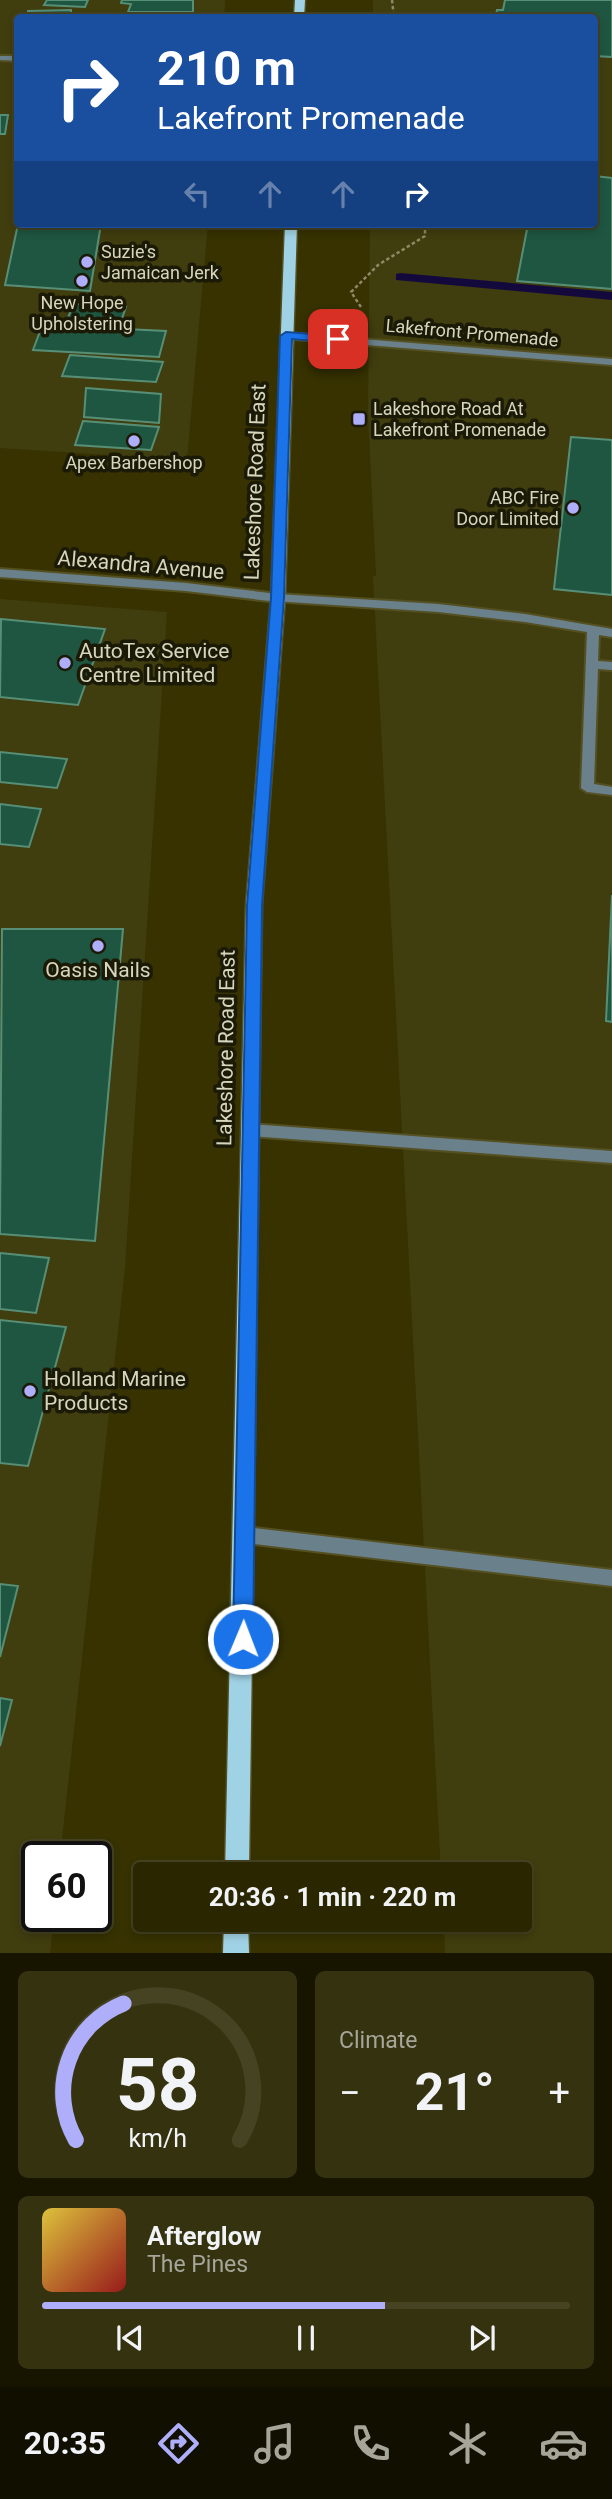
<!DOCTYPE html>
<html lang="en">
<head>
<meta charset="utf-8">
<style>
  body { margin:0; font-family:Roboto,sans-serif; background:#35320f; color:#f1f3f6; height:100vh; display:flex; flex-direction:column; font-size:26px; white-space:nowrap }
  * { box-sizing:border-box; margin:0 }
  p { font-size:23px; color:#a5a599 }
  .icon { flex:none; width:38px; height:38px; fill:none; stroke:currentColor; stroke-width:2; stroke-linecap:round; stroke-linejoin:round }
  .map { position:relative; height:1953px; overflow:hidden }
  .panel { display:flex; flex-direction:column; gap:18px; padding:18px; background:#171500; flex:1 }
  .panel>* { flex:none }
  .banner { position:absolute; left:14px; top:14px; width:584px; height:214px; border-radius:7px; box-shadow:0 4px 10px #0003,0 0 0 2px #454322; background:#1a4fa0; color:#fff; overflow:hidden }
  .speed { position:absolute; left:21px; top:1841px; display:flex; gap:14px; font-size:35px; font-weight:700; text-align:center }
  .speed>* { display:grid; place-content:center; width:91px; height:91px; border-radius:50%; background:#292600; box-shadow:0 4px 10px #0003,0 0 0 2px #454322; line-height:1 }
  .speed .limit { border:4px solid #111; border-radius:10px; background:#fff; color:#111 }
  .pin { position:absolute; display:grid; place-items:center; width:60px; height:60px; color:#fff; margin:-30px; border-radius:14px; box-shadow:0 4px 10px #0006 }
  .me { position:absolute; width:77px; margin:-38px; rotate:1deg; stroke-linejoin:round; filter:drop-shadow(0 0 5px #0008) }
  .turn { display:flex; align-items:center; gap:24px; height:147px; padding:0 28px; font-size:32px }
  .turn .icon { width:91px; height:91px; stroke-width:2.5 }
  .turn b { display:block; font-size:49px; line-height:60px }
  .lanes { display:flex; align-items:center; height:66px; padding:0 28px; background:#0003; justify-content:center; gap:35px; direction:ltr }
  .lanes .off { opacity:.35 }
  .big { font-size:52px; font-weight:700; line-height:1.1 }
  .panel .tile { flex:1; display:flex; flex-direction:column; justify-content:center; gap:10px; min-width:0; padding:0 24px; border-radius:10px; background:#35320f }
  .panel .dial { align-items:center; gap:0 }
  .dial svg { height:182px; overflow:visible; fill:none; stroke:#454322; stroke-width:7; stroke-linecap:round; text-anchor:middle }
  .dial text { fill:#f1f3f6; stroke:none }
  .song { display:flex; align-items:center; gap:21px }
  .cover { width:84px; height:84px; border-radius:10px; background:linear-gradient(135deg,hsl(50 70% 55%),hsl(0 70% 35%)) }
  .played { height:7px; border-radius:4px; background:linear-gradient(90deg,#afaefa 65%,#454322 65%) }
  .keys { display:flex; justify-content:space-around; direction:ltr }
  .heat { display:flex; justify-content:space-between; align-items:center; font-size:38px; direction:ltr }
  .panel .tiles { flex:1; display:grid; gap:18px; grid-template-columns:1fr 1fr }
  .tile:last-child { grid-column:span 2 }
  .trip { position:absolute; left:133px; top:1862px; width:399px; height:70px; border-radius:7px; background:#292600; box-shadow:0 4px 10px #0003,0 0 0 2px #454322; font-weight:700; line-height:70px; text-align:center }
  .tabs { display:flex; height:112px; justify-content:space-around; align-items:center; background:#100f00; color:#a5a599 }
  .tabs .icon { width:49px; height:49px }
  .tabs .selected { color:#afaefa }
  .tabs b { font-size:32px; color:#f1f3f6 }
  .map>svg:first-child { display:block }
</style>
</head>
<body>
<div class="map">
<svg width="612" height="1953" viewBox="0 0 612 1953">
  <rect width="100%" height="100%" fill="#373200"/>
  <!-- built -->
  <g fill="#403d0f">
    <polygon points="0,0 225,0 224,17 18,18 18,224 208,224 187,460 0,448"/>
    <polygon points="373,0 612,0 612,1953 445,1953 444,1920 520,1920 520,1874 441,1874 373,576 376,576 368,412 370,224 595,224 595,18 373,17"/>
    <polygon points="0,599 167,612 125,1268 60,1857 37,1857 37,1916 54,1916 50,1953 0,1953"/>
  </g>
  <g fill="none" stroke-linecap="round" stroke-linejoin="round">
    <!-- stream -->
    <polygon fill="#14093c" fill-rule="evenodd" points="400,273 612,292 612,300 396,280 396,274"/>
  </g>
  <!-- building -->
  <g fill="#1f5641" stroke="#578e76" stroke-width="2">
    <polygon points="47,0 88,0 85,7 44,5"/>
    <polygon points="122,0 193,0 193,12 128,12 131,4 121,3"/>
    <polygon points="505,0 612,0 612,57 595,56 595,18 495,18 497,10 503,10"/>
    <polygon points="71,10 71,18 28,18 28,11"/>
    <polygon points="0,115 8,115 5,134 0,134"/>
    <polygon points="595,176 612,178 612,289 517,281 528,224 595,224"/>
    <polygon points="18,224 101,224 90,291 5,285"/>
    <polygon points="74,304 126,307 119,327 65,324"/>
    <polygon points="42,326 125,329 166,331 159,357 33,350"/>
    <polygon points="70,355 163,362 156,382 62,376"/>
    <polygon points="86,388 161,394 159,423 84,417"/>
    <polygon points="83,421 159,427 151,450 75,445"/>
    <polygon points="571,437 612,440 612,595 554,589"/>
    <polygon points="1,619 105,629 78,705 0,697"/>
    <polygon points="0,752 67,759 57,788 0,782"/>
    <polygon points="0,804 41,809 29,847 0,844"/>
    <polygon points="612,895 612,1022 606,1021"/>
    <polygon points="2,929 123,929 95,1241 0,1234"/>
    <polygon points="0,1253 49,1258 36,1313 0,1309"/>
    <polygon points="0,1320 66,1327 28,1466 0,1463"/>
    <polygon points="0,1584 18,1586 0,1657"/>
    <polygon points="0,1698 12,1700 0,1746"/>
  </g>
  <g fill="none" stroke-linecap="round" stroke-linejoin="round">
    <!-- service casing -->
    <g stroke="#545022" stroke-width="4">
      <g id="service">
        <polygon points="278,594 438,604 525,614 612,629 612,637 599,635 598,661 612,662 612,670 598,669 594,784 612,787 612,795 587,792 581,788 587,632 525,622 438,612 274,601 274,595"/>
        <polygon points="251,1124 612,1151 612,1163 251,1136 246,1134 244,1130 246,1126"/>
        <polygon points="245,1527 612,1570 612,1586 245,1543 239,1541 236,1535 239,1529"/>
      </g>
    </g>
    <!-- minor casing -->
    <g stroke="#545022" stroke-width="4">
      <g id="minor">
        <polygon points="0,56 18,56 18,61 0,60"/>
        <polygon points="286,333 612,359 612,365 282,338 282,334"/>
        <polygon points="0,569 186,583 278,594 284,598 278,602 186,591 0,577"/>
      </g>
    </g>
    <!-- primary casing -->
    <g stroke="#545022" stroke-width="3">
      <g id="primary">
        <polygon points="295,0 305,0 304,18 294,18"/>
        <polygon points="285,224 297,224 285,598 262,905 249,1874 225,1874 246,905 271,598"/>
        <polygon points="224,1920 248,1920 249,1953 223,1953"/>
      </g>
    </g>
    <!-- path -->
    <g stroke="#8d8a65" stroke-width="2.5" stroke-dasharray="3.5 2.5" stroke-linecap="butt">
      <polyline points="392,0 394,18"/>
      <polyline points="361,307 351,292 378,265 425,236 425,224"/>
    </g>
    <!-- service -->
    <use href="#service" fill="#6a818b" fill-rule="evenodd"/>
    <!-- minor -->
    <use href="#minor" fill="#6a818b" fill-rule="evenodd"/>
    <!-- primary -->
    <use href="#primary" fill="#a0d2e5" fill-rule="evenodd"/>
  </g>
  <!-- route -->
  <polygon fill="#1a73e8" stroke="#114b97" stroke-width="2" points="286,332 338,336 343,339 338,343 292,339 284,598 262,905 253,1639 250,1647 243,1649 236,1647 233,1639 247,905 271,598 280,336"/>
  <!-- markers -->
  <g fill="#afaefa" stroke="#1b1a06" stroke-width="2.5">
    <circle cx="87" cy="262" r="7"/>
    <circle cx="82" cy="281" r="7"/>
    <rect x="352" y="412" width="14" height="14" rx="3.5"/>
    <circle cx="134" cy="441" r="7"/>
    <circle cx="573" cy="508" r="7"/>
    <circle cx="65" cy="663" r="7"/>
    <circle cx="98" cy="946" r="7"/>
    <circle cx="30" cy="1391" r="7"/>
  </g>
  <g text-anchor="middle" stroke-width="7" stroke-linejoin="round" paint-order="stroke">
    <!-- far-poi labels -->
    <g font-size="18" fill="#d7d6bc" stroke="#1b1a06" text-anchor="start">
      <text x="101" y="258">Suzie's<tspan x="101" dy="21">Jamaican Jerk</tspan></text>
      <text x="82" y="309" text-anchor="middle">New Hope<tspan x="82" dy="21">Upholstering</tspan></text>
      <text x="373" y="415">Lakeshore Road At<tspan x="373" dy="21">Lakefront Promenade</tspan></text>
      <text x="134" y="469" text-anchor="middle">Apex Barbershop</text>
      <text x="559" y="504" text-anchor="end">ABC Fire<tspan x="559" dy="21">Door Limited</tspan></text>
    </g>
    <!-- far-street labels -->
    <g font-size="18" fill="#d7d6bc" stroke="#1b1a06">
      <text transform="translate(472 333) rotate(5)" y="6">Lakefront Promenade</text>
    </g>
    <!-- street labels -->
    <g font-size="21" fill="#d7d6bc" stroke="#1b1a06">
      <text transform="translate(255 482) rotate(-88)" y="7">Lakeshore Road East</text>
      <text transform="translate(141 565) rotate(5)" y="7">Alexandra Avenue</text>
      <text transform="translate(226 1048) rotate(-89)" y="7">Lakeshore Road East</text>
    </g>
    <!-- poi labels -->
    <g font-size="21" fill="#d7d6bc" stroke="#1b1a06" text-anchor="start">
      <text x="79" y="658">AutoTex Service<tspan x="79" dy="24">Centre Limited</tspan></text>
      <text x="98" y="977" text-anchor="middle">Oasis Nails</text>
      <text x="44" y="1386">Holland Marine<tspan x="44" dy="24">Products</tspan></text>
    </g>
  </g>
</svg>
<div class="speed"><div class="limit">60</div></div>
<div class="pin" style="left:338px;top:339px;background:#d93025"><svg class="icon" aria-label="arrive" viewBox="0 0 24 24"><path d="M6 21V4h12l-3 4 3 4H6"/></svg></div>
<svg class="me" style="left:243px;top:1639px" viewBox="-20 -20 40 40"><circle r="17" fill="#1a73e8" stroke="#fff" stroke-width="3"/><path d="M0-11L8 9 0 5-8 9z" fill="#fff"/></svg>
<div class="trip">20:36 · 1 min · 220 m</div>
<div class="banner">
<div class="turn"><svg class="icon" aria-label="right" viewBox="0 0 24 24"><path d="M7 20v-9h11M14 6l5 5-5 5"/></svg><div><b>210 m</b>Lakefront Promenade</div></div>
<div class="lanes"><svg class="icon off" aria-label="left" viewBox="0 0 24 24"><path d="M17 20v-9H6M10 6l-5 5 5 5"/></svg><svg class="icon off" aria-label="ahead" viewBox="0 0 24 24"><path d="M12 20V5M6 11l6-6 6 6"/></svg><svg class="icon off" aria-label="ahead" viewBox="0 0 24 24"><path d="M12 20V5M6 11l6-6 6 6"/></svg><svg class="icon" aria-label="right" viewBox="0 0 24 24"><path d="M7 20v-9h11M14 6l5 5-5 5"/></svg></div>
</div>
</div>
<section class="panel">
<div class="tiles">
<div class="tile dial"><svg viewBox="0 0 100 80">
<path d="M14 69A42 42 0 1 1 86 69"/>
<path d="M14 69A42 42 0 0 1 35 9" stroke="#afaefa"/>
<text x="50" y="56" font-size="32" font-weight="700">58</text>
<text x="50" y="72" font-size="11">km/h</text>
</svg></div>
<div class="tile"><p>Climate</p>
<div class="heat"><a>−</a><b class="big">21°</b><a>+</a></div>
</div>
<div class="tile">
<div class="song"><i class="cover"></i><div><b>Afterglow</b><p>The Pines</p></div></div>
<div class="played"></div>
<div class="keys"><svg class="icon" aria-label="previous" viewBox="0 0 24 24"><path d="M18 5L8 12l10 7zM5 5v14"/></svg><svg class="icon" aria-label="pause" viewBox="0 0 24 24"><path d="M8 5v14M16 5v14"/></svg><svg class="icon" aria-label="next" viewBox="0 0 24 24"><path d="M6 5l10 7-10 7zM19 5v14"/></svg></div>
</div>
</div>
</section>
<nav class="tabs">
<b>20:35</b>
<svg class="icon selected" aria-label="directions" viewBox="0 0 24 24"><path d="M12 3l9 9-9 9-9-9zM9 14v-3h6M13 9l2 2-2 2"/></svg>
<svg class="icon" aria-label="music" viewBox="0 0 24 24"><path d="M9 18V5l10-2v13"/><circle cx="6" cy="18" r="3"/><circle cx="16" cy="16" r="3"/></svg>
<svg class="icon" aria-label="phone" viewBox="0 0 24 24"><path d="M5 4h4l2 5-3 2q2 4 5 5l2-3 5 2v4C11 20 4 13 5 4z"/></svg>
<svg class="icon" aria-label="climate" viewBox="0 0 24 24"><path d="M12 3v18M4 7l16 10M4 17L20 7"/></svg>
<svg class="icon" aria-label="car" viewBox="0 0 24 24"><path d="M5 17H2v-5l4-1 3-4h7l3 4 3 1v5h-3M9 17h6M6 11h13"/><circle cx="7" cy="17" r="2"/><circle cx="17" cy="17" r="2"/></svg>
</nav>
</body>
</html>
